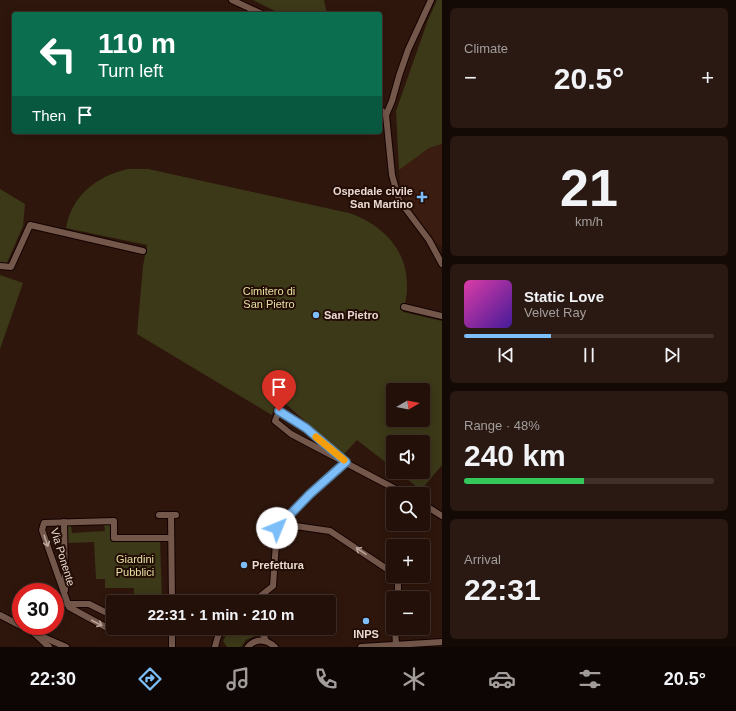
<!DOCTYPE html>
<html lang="en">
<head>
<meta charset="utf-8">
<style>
  body { margin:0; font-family:Helvetica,sans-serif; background:#2a1912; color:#f1f3f6; height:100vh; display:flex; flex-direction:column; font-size:15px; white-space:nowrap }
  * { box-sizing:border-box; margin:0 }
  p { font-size:13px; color:#a29d9c }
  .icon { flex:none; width:22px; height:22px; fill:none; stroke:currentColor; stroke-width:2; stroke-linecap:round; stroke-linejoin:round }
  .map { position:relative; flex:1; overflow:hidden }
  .panel { display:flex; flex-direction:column; gap:8px; padding:8px; background:#130905; width:294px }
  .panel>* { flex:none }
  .hud { position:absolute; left:12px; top:12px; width:370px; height:122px; border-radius:4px; box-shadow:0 2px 10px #0003,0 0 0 1px #3f302a; background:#0b6e4f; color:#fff; overflow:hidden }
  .needle { width:26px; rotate:81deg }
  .fabs { position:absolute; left:386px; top:383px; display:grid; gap:8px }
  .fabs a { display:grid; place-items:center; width:44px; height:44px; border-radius:4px; background:#221009; box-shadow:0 2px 10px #0003,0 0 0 1px #3f302a; font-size:20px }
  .speed { position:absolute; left:12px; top:583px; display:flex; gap:8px; font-size:20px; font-weight:700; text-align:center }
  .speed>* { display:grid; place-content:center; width:52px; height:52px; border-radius:50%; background:#221009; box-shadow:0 2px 10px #0003,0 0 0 1px #3f302a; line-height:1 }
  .speed .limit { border:6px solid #d22; background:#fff; color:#111 }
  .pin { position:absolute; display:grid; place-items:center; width:34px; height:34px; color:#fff; margin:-41px -17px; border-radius:50% 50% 50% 0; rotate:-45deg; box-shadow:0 0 4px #0007 }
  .pin .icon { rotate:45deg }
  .me { position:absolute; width:44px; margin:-22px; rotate:45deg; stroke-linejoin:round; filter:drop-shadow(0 0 3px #0008) }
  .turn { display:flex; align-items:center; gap:14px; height:84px; padding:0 20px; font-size:18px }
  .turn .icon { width:52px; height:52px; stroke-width:2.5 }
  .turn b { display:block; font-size:28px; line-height:34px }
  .then { display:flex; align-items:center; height:38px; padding:0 20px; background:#0003; gap:8px; font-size:15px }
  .big { font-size:30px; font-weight:700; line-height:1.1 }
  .panel .tile { flex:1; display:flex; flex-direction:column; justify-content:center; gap:6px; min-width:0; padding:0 14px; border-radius:6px; background:#2a1912 }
  .panel .dial { align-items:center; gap:0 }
  .dial b { font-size:52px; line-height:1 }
  .song { display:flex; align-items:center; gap:12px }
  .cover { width:48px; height:48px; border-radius:6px; background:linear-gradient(135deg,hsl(320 70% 55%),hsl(260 70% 35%)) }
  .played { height:4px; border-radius:2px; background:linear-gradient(90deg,#7dbef9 35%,#3f302a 35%) }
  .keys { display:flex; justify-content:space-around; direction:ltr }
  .heat { display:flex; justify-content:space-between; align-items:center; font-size:22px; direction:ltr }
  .charge { height:6px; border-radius:3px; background:linear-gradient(90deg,#34c759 48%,#3f302a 0) }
  .trip { position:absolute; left:106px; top:595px; width:230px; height:40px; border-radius:4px; background:#221009; box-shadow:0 2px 10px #0003,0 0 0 1px #3f302a; font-weight:700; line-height:40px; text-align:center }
  .tab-bar { display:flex; height:64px; justify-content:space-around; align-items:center; background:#0e0604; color:#a29d9c }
  .tab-bar .icon { width:28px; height:28px }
  .tab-bar .active { color:#7dbef9 }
  .tab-bar b { font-size:18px; color:#f1f3f6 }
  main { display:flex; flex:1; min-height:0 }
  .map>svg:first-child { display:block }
</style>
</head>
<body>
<main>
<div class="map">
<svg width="442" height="647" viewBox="0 0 442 647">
  <rect width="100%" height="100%" fill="#2e160c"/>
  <!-- built -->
  <polygon fill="#3b1c10" points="442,144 442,247 431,239 404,200 401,194 399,170 429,148"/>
  <!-- green -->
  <g fill="#3c3919" fill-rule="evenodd">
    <polygon points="253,0 324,0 327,14 281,14"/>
    <polygon points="437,0 442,0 442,144 429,148 399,170 396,111 428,20"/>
    <path d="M128,169H148L349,213C383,225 408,250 407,288C407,296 405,304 403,312L442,321V465L421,490L398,472H423V442H393V468L357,440L343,455L277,396L272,415L137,334L143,266L147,245L66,228C72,195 97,176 128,169ZM393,390H423V420H393Z"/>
    <polygon points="0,189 25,204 23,226 6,265 0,263"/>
    <polygon points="0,275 23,283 0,349"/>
    <polygon points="104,525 110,525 111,542 160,542 162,598 134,599 134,588 105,588 105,579 96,579 94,542 67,543 66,526 71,526 72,533 105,531"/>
    <polygon points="230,628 252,628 256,634 255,636 246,640 241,647 227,647 223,641"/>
  </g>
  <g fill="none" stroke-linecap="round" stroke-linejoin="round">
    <!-- minor casing -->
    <g stroke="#140200" stroke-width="8">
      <g id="minor">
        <polyline points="232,0 262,14"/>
        <polyline points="431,0 408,50 399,76 392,101 386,115 392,175 399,200 429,240 442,264"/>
        <polyline points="380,109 386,115"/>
        <polyline points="0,266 11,267 30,225 143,251"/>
        <polyline points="404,307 442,316"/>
        <polyline points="346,462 306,428 279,411 275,421 291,434 405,494"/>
        <polyline points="423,504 442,516"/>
        <polyline points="159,515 176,515"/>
        <polyline points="171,515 172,602"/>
        <polyline points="64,522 65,590"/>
        <polyline points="282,524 330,531 393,573"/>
        <polyline points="171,538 114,538 114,521 44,523 42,530 69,607 111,630 172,628"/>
        <polyline points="396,576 398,583 398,598"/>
        <polyline points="253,602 273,586 277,528 310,494 346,462"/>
        <polyline points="67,604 89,604 113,616"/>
        <polyline points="0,615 21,626"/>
        <polyline points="21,626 34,633 49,647"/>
        <polyline points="257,628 264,636 266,641"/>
        <polyline points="395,628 396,645"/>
        <polyline points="34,633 66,647"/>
        <polyline points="172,647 172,628"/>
        <polyline points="215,647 218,636 224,628"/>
        <path d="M248,647C255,638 267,639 275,647"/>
        <polyline points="361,647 442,642"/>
      </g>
    </g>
    <!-- minor -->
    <use href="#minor" stroke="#74574b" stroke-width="6"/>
  </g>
  <!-- one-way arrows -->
  <defs><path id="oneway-shaft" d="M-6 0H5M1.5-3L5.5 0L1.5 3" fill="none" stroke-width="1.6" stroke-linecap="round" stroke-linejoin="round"/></defs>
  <g stroke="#bba59c">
    <use href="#oneway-shaft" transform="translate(46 541) rotate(71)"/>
    <use href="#oneway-shaft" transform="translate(361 551) rotate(-146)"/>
    <use href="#oneway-shaft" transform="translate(97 623) rotate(28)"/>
  </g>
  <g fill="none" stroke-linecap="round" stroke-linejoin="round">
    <!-- route casing -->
    <g stroke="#517ca2" stroke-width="10">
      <polyline id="route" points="277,528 310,494 346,462 306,428 279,411"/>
    </g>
    <!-- route -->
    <use href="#route" stroke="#7dbef9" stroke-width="7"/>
    <!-- slow -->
    <polyline stroke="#f59e0b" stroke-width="7" points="316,437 344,460"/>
  </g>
  <!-- markers -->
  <g fill="#7dbef9" stroke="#230d04" stroke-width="1.5">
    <path d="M420 191h4v4h4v4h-4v4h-4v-4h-4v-4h4z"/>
    <circle cx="316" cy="315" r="4"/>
    <circle cx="244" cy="565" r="4"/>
    <circle cx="366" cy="621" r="4"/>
  </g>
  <g text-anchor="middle" stroke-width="4" stroke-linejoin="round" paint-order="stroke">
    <!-- poi labels -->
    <g font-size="11" font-weight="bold" fill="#ead9d2" stroke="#230d04" text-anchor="start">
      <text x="413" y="195" text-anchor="end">Ospedale civile<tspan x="413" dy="13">San Martino</tspan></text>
      <text x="324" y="319">San Pietro</text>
      <text x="252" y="569">Prefettura</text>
      <text x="366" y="638" text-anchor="middle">INPS</text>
    </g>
    <!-- park labels -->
    <g font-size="11" fill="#e5e1a2" stroke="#230d04">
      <text x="269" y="295">Cimitero di<tspan x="269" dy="13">San Pietro</tspan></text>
      <text x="135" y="563">Giardini<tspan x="135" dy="13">Pubblici</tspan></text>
    </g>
    <!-- street labels -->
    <g font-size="11" fill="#ead9d2" stroke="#230d04">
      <text transform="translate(63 557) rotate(73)" y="4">Via Ponente</text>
    </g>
  </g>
</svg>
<div class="fabs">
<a><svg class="needle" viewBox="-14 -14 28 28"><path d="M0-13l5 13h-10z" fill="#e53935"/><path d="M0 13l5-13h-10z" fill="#a29d9c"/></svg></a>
<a><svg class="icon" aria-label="sound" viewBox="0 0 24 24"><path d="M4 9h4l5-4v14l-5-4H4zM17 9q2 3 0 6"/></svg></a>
<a><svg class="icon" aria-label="search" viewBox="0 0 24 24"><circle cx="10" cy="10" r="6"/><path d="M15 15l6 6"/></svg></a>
<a>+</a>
<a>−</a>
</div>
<div class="speed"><div class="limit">30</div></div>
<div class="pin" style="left:279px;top:411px;background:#d93025"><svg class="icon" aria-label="arrive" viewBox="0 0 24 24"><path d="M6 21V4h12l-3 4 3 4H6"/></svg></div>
<svg class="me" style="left:277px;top:528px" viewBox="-20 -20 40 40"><circle r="19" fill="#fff"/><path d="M0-13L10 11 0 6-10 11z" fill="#7dbef9"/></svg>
<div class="trip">22:31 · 1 min · 210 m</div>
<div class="hud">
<div class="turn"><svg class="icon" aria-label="left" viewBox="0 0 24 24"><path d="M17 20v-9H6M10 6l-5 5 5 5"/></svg><div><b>110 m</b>Turn left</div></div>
<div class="then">Then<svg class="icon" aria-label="arrive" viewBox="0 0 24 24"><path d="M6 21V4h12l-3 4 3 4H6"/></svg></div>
</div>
</div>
<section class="panel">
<div class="tile"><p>Climate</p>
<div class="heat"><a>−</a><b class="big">20.5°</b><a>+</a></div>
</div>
<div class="tile dial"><b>21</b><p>km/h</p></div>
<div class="tile">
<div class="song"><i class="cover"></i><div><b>Static Love</b><p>Velvet Ray</p></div></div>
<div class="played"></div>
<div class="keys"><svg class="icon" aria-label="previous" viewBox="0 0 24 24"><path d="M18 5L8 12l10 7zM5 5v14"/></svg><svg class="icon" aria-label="pause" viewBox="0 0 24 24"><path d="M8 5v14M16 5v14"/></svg><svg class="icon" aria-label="next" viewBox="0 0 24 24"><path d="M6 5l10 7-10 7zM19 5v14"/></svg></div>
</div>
<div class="tile"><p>Range · 48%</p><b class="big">240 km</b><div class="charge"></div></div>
<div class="tile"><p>Arrival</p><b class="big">22:31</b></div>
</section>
</main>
<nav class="tab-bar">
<b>22:30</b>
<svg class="icon active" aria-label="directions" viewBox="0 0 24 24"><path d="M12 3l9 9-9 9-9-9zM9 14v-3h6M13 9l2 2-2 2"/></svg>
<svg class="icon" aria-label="music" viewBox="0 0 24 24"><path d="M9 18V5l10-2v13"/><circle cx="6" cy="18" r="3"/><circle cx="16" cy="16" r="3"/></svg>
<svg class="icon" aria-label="phone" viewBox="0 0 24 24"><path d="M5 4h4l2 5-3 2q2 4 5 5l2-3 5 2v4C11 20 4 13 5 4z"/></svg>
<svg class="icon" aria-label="climate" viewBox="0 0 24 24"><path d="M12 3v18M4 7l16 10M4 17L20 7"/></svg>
<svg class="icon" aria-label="car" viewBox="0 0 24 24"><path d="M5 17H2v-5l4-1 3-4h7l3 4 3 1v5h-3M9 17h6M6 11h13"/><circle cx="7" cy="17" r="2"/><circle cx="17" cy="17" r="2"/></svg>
<svg class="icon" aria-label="filters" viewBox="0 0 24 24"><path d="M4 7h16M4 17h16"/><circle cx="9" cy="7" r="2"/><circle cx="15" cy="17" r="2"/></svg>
<b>20.5°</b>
</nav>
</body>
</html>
